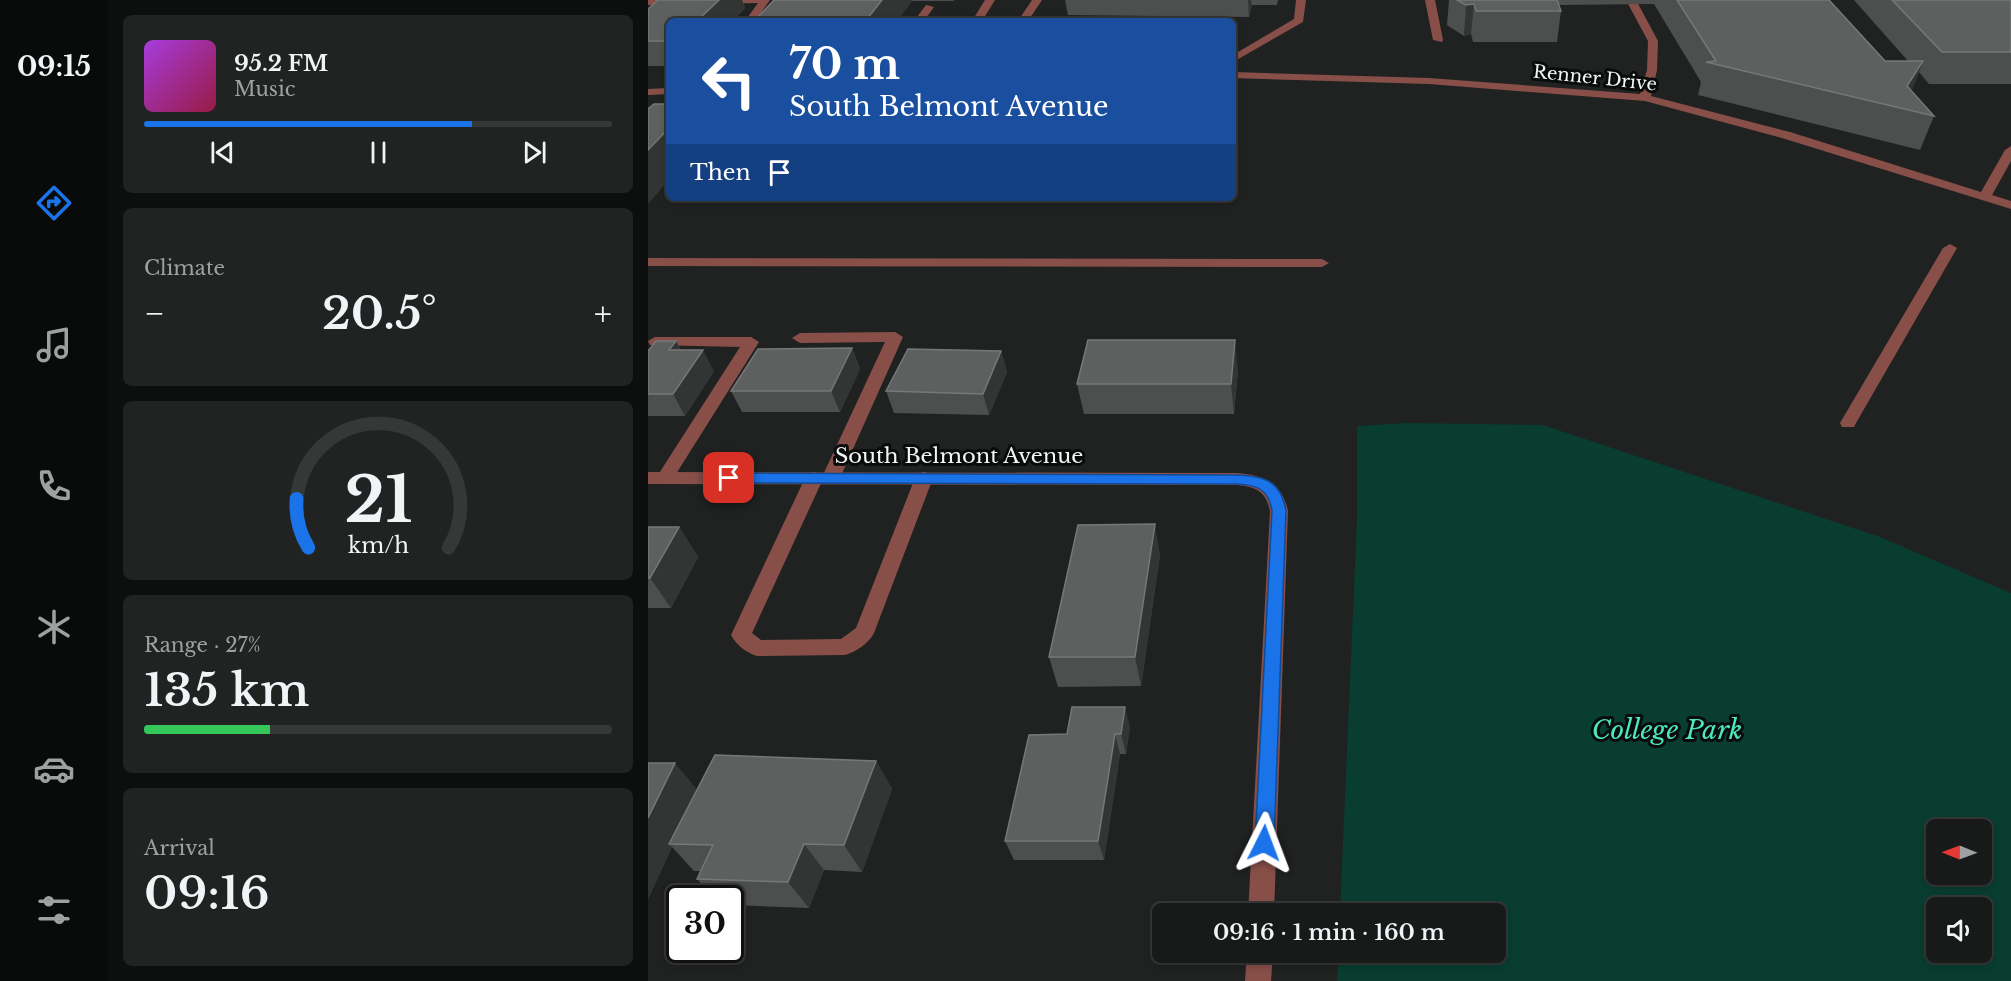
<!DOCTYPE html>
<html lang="en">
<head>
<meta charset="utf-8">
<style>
  body { margin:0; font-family:"Libre Baskerville",serif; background:#202322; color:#f1f3f6; height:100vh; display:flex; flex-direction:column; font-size:22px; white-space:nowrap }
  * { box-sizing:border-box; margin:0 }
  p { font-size:20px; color:#9ea1a2 }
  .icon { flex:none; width:33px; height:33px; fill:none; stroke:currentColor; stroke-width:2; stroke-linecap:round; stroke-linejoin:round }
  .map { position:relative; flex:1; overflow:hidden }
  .side { display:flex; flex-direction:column; gap:15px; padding:15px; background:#0d0e0e; width:540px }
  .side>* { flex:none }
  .top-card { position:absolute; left:18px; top:18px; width:570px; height:183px; border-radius:9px; box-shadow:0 3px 9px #0003,0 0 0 2px #363838; background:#1a4fa0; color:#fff; overflow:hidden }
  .needle { width:39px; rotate:271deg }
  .tools { position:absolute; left:1278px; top:819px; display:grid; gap:12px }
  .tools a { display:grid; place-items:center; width:66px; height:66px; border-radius:9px; background:#171a19; box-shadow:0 3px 9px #0003,0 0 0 2px #363838; font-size:30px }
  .speed { position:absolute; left:18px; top:885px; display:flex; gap:12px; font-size:30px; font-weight:700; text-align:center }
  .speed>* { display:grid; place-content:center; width:78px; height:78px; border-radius:50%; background:#171a19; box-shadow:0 3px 9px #0003,0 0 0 2px #363838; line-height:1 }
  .speed .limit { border:3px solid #111; border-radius:9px; background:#fff; color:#111 }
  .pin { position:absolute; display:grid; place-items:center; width:51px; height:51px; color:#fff; margin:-26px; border-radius:12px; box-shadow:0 3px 9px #0006 }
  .me { position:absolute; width:66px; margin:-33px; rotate:3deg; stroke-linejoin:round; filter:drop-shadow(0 0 4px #0008) }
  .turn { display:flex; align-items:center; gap:21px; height:126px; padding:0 24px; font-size:27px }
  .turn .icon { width:78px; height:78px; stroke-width:2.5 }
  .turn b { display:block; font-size:42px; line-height:51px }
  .then { display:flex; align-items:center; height:57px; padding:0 24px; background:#0003; gap:12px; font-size:22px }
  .big { font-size:45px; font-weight:600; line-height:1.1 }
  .side .widget { flex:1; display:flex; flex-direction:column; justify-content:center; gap:9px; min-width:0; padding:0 21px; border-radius:9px; background:#202322 }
  .side .dial { align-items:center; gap:0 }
  .dial svg { height:156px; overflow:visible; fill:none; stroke:#363838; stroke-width:7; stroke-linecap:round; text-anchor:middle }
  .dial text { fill:#f1f3f6; stroke:none }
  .song { display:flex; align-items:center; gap:18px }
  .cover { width:72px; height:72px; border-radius:9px; background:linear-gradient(135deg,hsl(280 70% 55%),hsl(340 70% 35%)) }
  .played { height:6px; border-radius:3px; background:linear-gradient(90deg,#1a73e8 70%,#363838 70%) }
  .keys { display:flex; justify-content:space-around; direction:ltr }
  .heat { display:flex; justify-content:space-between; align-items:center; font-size:33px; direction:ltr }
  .charge { height:9px; border-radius:4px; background:linear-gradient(90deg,#34c759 27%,#363838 0) }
  .trip { position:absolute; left:504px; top:903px; width:354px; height:60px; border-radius:9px; background:#171a19; box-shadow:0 3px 9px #0003,0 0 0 2px #363838; font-weight:600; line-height:60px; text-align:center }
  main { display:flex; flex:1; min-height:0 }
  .tabs { display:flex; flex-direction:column; width:108px; justify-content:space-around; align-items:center; background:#090a0a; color:#9ea1a2 }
  .tabs .icon { width:42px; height:42px }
  .tabs .on { color:#1a73e8 }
  .tabs b { font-size:27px; color:#f1f3f6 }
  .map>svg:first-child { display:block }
</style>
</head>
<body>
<main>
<nav class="tabs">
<b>09:15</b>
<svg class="icon on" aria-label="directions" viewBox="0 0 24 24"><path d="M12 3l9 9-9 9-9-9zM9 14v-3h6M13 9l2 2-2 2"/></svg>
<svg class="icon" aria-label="music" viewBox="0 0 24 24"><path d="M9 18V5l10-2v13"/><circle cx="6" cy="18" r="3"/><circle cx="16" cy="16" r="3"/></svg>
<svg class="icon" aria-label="phone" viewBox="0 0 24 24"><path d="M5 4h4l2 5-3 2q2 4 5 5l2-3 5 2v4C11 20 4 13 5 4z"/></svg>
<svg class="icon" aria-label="climate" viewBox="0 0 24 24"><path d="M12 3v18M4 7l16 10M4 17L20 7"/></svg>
<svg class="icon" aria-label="car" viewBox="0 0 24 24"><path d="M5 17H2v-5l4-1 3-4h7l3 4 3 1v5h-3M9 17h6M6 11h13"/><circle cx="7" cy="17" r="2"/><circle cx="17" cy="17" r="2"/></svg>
<svg class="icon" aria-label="filters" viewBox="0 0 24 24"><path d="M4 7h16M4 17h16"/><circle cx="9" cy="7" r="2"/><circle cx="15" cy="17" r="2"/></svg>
</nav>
<section class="side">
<div class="widget">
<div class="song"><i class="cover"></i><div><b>95.2 FM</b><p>Music</p></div></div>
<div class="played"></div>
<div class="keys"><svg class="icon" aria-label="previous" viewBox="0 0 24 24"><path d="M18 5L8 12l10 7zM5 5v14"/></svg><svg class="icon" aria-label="pause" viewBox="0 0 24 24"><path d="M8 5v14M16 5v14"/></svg><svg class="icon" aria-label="next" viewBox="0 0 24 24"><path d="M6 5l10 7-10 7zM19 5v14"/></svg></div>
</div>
<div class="widget"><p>Climate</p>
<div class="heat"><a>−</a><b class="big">20.5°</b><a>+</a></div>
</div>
<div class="widget dial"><svg viewBox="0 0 100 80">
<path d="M14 69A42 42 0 1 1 86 69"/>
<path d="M14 69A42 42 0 0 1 8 44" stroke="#1a73e8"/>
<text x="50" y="56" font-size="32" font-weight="700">21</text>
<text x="50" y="72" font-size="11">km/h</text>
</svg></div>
<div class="widget"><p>Range · 27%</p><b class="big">135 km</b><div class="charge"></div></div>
<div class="widget"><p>Arrival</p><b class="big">09:16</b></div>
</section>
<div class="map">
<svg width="1363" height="981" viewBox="0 0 1363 981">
  <rect width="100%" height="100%" fill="#1f2221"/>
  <!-- green -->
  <path fill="#083d2f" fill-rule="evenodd" d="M758,423L895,425L1232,537L1363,593V981H689L691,953L848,952V914L692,913L709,518V426ZM1288,830H1334V874H1288ZM1288,908H1334V952H1288Z"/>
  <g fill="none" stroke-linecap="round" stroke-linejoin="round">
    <!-- lane -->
    <g fill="#884f49" fill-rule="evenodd">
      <polygon points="0,0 33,0 35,2 30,5 0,5"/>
      <polygon points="66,0 122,0 107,21 97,21 110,3 70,4"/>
      <polygon points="337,0 347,0 334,21 324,21"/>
      <polygon points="384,0 394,0 380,21 370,21"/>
      <polygon points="648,0 658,0 655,22 585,62 585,55 646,19"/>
      <polygon points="777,0 787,0 795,40 794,42 785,40"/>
      <polygon points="278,5 286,7 276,21 266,21"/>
      <polygon points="1302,244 1309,248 1208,423 1206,427 1194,427 1192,423 1295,248"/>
      <polygon points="0,258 674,259 681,263 674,267 0,266"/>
      <path d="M247,332L255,337L192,478L189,482L183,484L177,482L175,479L104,633L113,640L193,639L208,628L267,478L270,474L276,472L282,474L285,478L226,633C221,643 208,652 197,655L109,656C99,653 88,645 83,635L157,478L160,474L166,472L172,474L174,477L237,342L152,343L144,338L152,333Z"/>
      <polygon points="7,337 103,337 111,342 23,482 17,484 11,482 8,478 92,347 2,345 0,341"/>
    </g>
    <!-- street -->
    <g fill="#884f49" fill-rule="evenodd">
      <polygon points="978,0 988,0 1010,41 1009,70 1003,96 1142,132 1333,192 1357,150 1363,146 1363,161 1344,195 1363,201 1363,209 1134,138 997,101 781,84 585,78 585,72 781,78 992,94 999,70 1000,41"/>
      <polygon points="21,88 21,94 0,95 0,89"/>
      <path d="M0,472L589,473C616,475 634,483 640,511L626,914H600L622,511C618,491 608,487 589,485L0,484Z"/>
      <polygon points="599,952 625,952 623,981 597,981"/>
    </g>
  </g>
  <!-- wall -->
  <g fill="#4c4f4e">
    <polygon points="10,0 94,0 97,8 84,21 21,21 21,66 0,66 0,9"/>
    <polygon points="126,0 306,0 306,1 264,1 249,21 109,21 108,19"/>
    <polygon points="417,0 630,0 629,5 604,5 601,17 420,15"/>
    <polygon points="801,0 1181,0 1237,61 1260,61 1206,0 1363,0 1363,84 1281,84 1271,72 1263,91 1286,116 1272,150 1050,95 1053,82 1006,4 911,5 913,11 909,42 825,42 823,34 816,36 799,25"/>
    <polygon points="28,341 33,350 66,371 37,416 0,416 0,350"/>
    <polygon points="204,348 212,369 192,412 94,412 83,391"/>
    <polygon points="353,351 359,372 341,415 246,413 238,391"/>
    <polygon points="590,370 586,414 436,414 429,384"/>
    <polygon points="0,527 31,527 50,557 23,608 0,608"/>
    <polygon points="512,555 493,686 410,687 401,657"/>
    <polygon points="482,727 478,754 472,754 456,860 366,860 357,841 419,734"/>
    <polygon points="228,761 244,789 214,872 176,870 161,908 82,905 82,898 67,898 49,879 52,871 46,871 24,847 0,899 0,763 49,790"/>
  </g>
  <!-- shaded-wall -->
  <g fill="#323534">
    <polygon points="71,0 94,0 97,8 84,21 49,21"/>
    <polygon points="234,0 264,0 264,1 249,21 219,21 219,19"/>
    <polygon points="600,0 603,0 604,5 601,17"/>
    <polygon points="826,4 823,34 816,36 818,5"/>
    <polygon points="1275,61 1263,93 1259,86"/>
    <polygon points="21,128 21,180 0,204 0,150"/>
    <polygon points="587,340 590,370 586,414 583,384"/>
    <polygon points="28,341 39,362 21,350"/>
    <polygon points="204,348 212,369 192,412 183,391"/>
    <polygon points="55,350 66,371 37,416 25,394"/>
    <polygon points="353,351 359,372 341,415 335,394"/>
    <polygon points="507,524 512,555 493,686 487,657"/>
    <polygon points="31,527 50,557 23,608 2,578"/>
    <polygon points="477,707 482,727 478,754 473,734"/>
    <polygon points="467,734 472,754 456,860 450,841"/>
    <polygon points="228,761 244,789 214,872 196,845"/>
    <polygon points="27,763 50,791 21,844 24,847 0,899 0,818"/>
    <polygon points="156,844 176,870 161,908 140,882"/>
  </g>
  <!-- building -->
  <g fill="#5e605f" stroke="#757877" stroke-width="1.5">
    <polygon points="10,0 71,0 49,21 21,21 21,41 0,41 0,9"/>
    <polygon points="126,0 234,0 219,19 108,19"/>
    <polygon points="809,0 909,0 913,11 828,11 826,4 818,5"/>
    <polygon points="1029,0 1181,0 1237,61 1275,61 1259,86 1286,116 1058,62 1068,61"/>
    <polygon points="1244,0 1363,0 1363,52 1294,52"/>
    <polygon points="6,104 21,104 21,128 0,150 0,108 1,108"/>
    <polygon points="440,340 587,340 583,384 429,384"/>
    <polygon points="8,341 28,341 21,350 55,350 25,394 0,394 0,350 1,350"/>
    <polygon points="204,348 183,391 83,391 110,349"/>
    <polygon points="260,349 353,351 335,394 238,391"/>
    <polygon points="507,524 487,657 401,657 430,525"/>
    <polygon points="0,527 31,527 2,578 0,578"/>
    <polygon points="424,707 477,707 473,734 467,734 450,841 357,841 381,735 419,734"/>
    <polygon points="67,755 228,761 196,845 156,844 140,882 49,879 65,845 21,844"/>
    <polygon points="0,763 27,763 0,818"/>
  </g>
  <!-- route -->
  <path fill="#1a73e8" stroke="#114b97" stroke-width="1.5" d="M81,473L589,475C618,476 633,482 638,511L626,843L623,849L616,851L610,849L607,843L624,511C621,490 610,485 589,484L81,483L74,478Z"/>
  <g text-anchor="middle" stroke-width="6" stroke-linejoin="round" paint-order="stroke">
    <!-- far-street labels -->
    <g font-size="18" fill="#f3f5f4" stroke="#0a0b0b">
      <text transform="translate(947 78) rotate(6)" y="6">Renner Drive</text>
    </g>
    <!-- street labels -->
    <g font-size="21" fill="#f3f5f4" stroke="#0a0b0b">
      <text x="311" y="463">South Belmont Avenue</text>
    </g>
    <!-- near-park labels -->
    <g font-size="26" font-style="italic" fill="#4be7bd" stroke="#0a0b0b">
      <text x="1019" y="739">College Park</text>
    </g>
  </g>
</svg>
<div class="tools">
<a><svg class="needle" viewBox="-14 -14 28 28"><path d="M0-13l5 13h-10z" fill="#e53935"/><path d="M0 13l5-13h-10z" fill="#9ea1a2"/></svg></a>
<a><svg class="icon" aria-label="sound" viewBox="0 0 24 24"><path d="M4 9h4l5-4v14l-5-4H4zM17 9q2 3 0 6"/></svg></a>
</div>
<div class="speed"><div class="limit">30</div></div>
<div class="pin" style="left:81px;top:478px;background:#d93025"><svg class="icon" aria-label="arrive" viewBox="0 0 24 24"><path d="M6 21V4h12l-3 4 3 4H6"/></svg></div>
<svg class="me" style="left:616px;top:843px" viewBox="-20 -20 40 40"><path d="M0-17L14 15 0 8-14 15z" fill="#1a73e8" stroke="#fff" stroke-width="4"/></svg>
<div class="trip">09:16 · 1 min · 160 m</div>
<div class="top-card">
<div class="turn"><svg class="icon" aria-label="left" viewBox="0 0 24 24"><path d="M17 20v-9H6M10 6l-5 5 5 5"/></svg><div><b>70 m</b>South Belmont Avenue</div></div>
<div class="then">Then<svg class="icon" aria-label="arrive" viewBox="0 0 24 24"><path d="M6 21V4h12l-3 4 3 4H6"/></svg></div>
</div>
</div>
</main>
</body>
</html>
